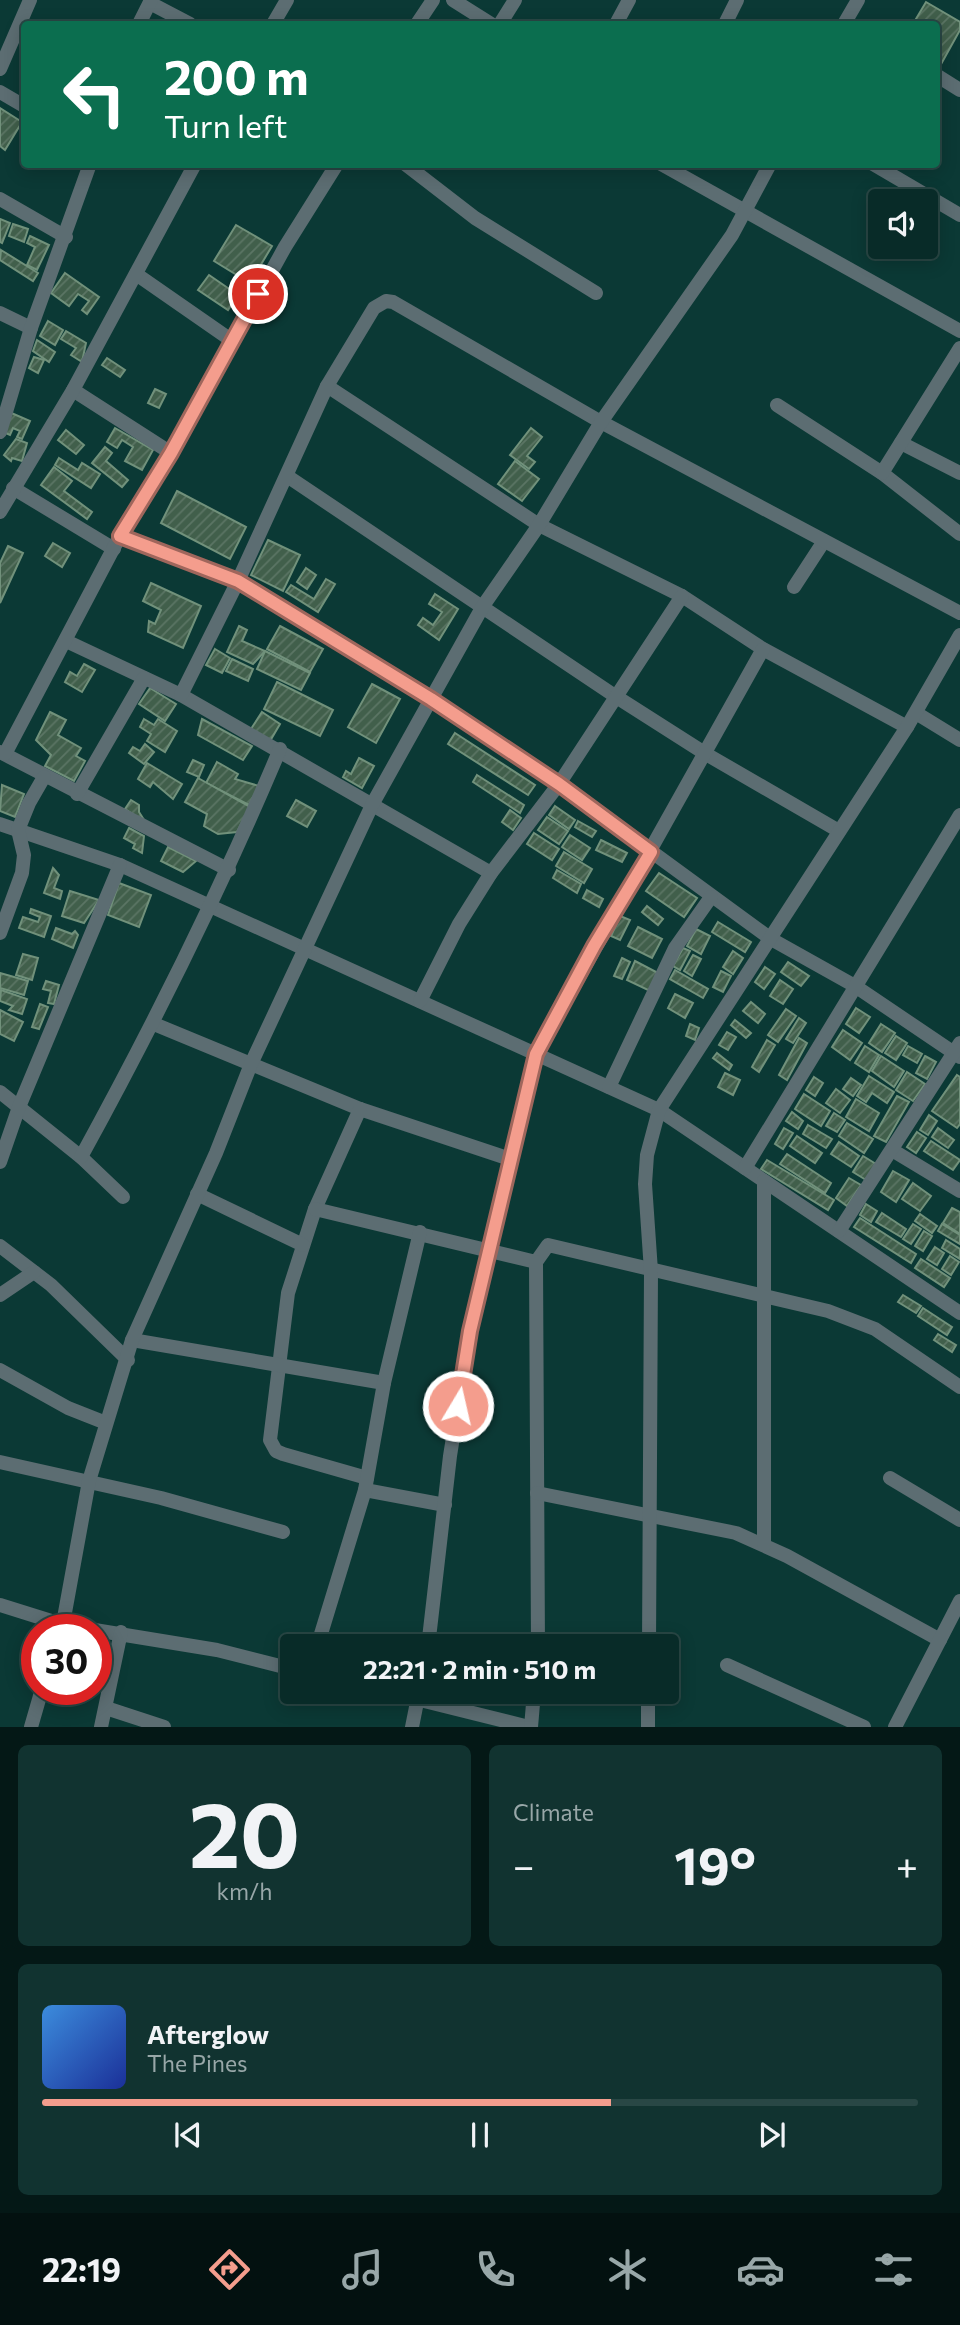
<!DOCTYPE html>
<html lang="en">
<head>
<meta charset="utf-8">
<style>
  body { margin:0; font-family:Commissioner,sans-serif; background:#113330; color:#f1f3f6; height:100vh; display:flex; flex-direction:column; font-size:26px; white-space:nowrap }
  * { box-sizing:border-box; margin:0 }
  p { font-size:23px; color:#98a7a8 }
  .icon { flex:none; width:38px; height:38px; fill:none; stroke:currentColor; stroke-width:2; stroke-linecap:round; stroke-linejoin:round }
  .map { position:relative; height:1727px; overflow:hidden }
  .details { display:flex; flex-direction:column; gap:18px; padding:18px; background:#041816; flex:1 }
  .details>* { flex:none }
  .hud { position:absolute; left:21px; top:21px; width:919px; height:147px; border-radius:7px; box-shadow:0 4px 18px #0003,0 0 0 2px #294745; background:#0b6e4f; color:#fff; overflow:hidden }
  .controls { position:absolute; left:868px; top:189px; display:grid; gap:14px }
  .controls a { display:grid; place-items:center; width:70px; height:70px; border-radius:7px; background:#082b28; box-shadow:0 4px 18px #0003,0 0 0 2px #294745; font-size:35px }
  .speed { position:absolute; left:21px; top:1614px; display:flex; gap:14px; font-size:35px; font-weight:700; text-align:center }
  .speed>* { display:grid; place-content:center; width:91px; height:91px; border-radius:50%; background:#082b28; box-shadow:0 4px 18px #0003,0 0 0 2px #294745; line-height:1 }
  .speed .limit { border:10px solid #d22; background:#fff; color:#111 }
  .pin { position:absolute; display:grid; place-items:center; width:60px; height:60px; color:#fff; margin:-30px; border:4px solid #fff; border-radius:50%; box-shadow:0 2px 7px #0007 }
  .me { position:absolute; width:77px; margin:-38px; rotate:9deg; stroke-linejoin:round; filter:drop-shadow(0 0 5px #0008) }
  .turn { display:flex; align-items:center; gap:24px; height:147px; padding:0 28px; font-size:32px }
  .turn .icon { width:91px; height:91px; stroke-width:2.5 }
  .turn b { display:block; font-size:49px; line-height:60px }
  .big { font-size:52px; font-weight:700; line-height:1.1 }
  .details .card { flex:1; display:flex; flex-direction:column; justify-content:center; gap:10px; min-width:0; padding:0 24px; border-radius:10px; background:#113330 }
  .details .dial { align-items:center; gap:0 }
  .dial b { font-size:91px; line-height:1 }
  .song { display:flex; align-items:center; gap:21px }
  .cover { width:84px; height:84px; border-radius:10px; background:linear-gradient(135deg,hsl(210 70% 55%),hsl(230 70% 35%)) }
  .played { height:7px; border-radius:4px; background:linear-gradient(90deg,#f49d8d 65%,#294745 65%) }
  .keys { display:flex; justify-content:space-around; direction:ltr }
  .heat { display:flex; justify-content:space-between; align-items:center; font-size:38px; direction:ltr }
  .details .tiles { flex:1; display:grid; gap:18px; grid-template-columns:1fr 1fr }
  .card:last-child { grid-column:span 2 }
  .trip { position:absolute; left:280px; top:1634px; width:399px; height:70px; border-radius:7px; background:#082b28; box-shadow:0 4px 18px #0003,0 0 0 2px #294745; font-weight:700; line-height:70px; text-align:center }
  .tabs { display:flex; height:112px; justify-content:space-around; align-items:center; background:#031110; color:#98a7a8 }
  .tabs .icon { width:49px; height:49px }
  .tabs .current { color:#f49d8d }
  .tabs b { font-size:32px; color:#f1f3f6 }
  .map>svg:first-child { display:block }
</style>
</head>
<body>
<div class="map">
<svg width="960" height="1727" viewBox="0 0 960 1727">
  <defs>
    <pattern id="building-hatch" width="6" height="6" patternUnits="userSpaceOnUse" patternTransform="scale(1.75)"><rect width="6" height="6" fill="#415f4b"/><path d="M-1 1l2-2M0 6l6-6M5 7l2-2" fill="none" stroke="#5b7564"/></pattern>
  </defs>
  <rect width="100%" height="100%" fill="#0b3935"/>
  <!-- building -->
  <g fill="url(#building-hatch)" stroke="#71917b" stroke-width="2">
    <polygon points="926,2 960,22 960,30 940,66 936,63 936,24 913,24"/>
    <polygon points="0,108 22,122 5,150 0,146"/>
    <polygon points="0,219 10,223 2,243 0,242"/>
    <polygon points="13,224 28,229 24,242 9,236"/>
    <polygon points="236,225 272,246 250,283 214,261"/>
    <polygon points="30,236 49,245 37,270 27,265 35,247 27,243"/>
    <polygon points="1,250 38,273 33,281 0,260"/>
    <polygon points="65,273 99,297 87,314 82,310 89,301 78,294 69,306 51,293"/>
    <polygon points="209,275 238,295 228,310 198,290"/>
    <polygon points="48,321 63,330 55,345 40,336"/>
    <polygon points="66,331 86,343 82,362 71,355 76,348 61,339"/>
    <polygon points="37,340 55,352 49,362 33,351"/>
    <polygon points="34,357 44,360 38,373 29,368"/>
    <polygon points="107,358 125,370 120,377 102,365"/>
    <polygon points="155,389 166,394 159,408 148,403"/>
    <polygon points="9,412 30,421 22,439 17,437 20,431 13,428 10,435 1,431"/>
    <polygon points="115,428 153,450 142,470 125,461 133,447 122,440 117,448 107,442"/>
    <polygon points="531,428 542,437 527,456 535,462 529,469 510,455"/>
    <polygon points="66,430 84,445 76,454 58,440"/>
    <polygon points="16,439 27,443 22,461 12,458 11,461 4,455"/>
    <polygon points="105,447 112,453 106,461 128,480 122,487 92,463"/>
    <polygon points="59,458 78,470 82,463 100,474 91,488 55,465"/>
    <polygon points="515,461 539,479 522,501 498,484"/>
    <polygon points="54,467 72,481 64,491 92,512 87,519 41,485"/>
    <polygon points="177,491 246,527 230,559 161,523"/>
    <polygon points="268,540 300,555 283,591 251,575"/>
    <polygon points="53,543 70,553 62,567 45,556"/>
    <polygon points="8,546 23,553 0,603 0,563"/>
    <polygon points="306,568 316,575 307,589 297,582"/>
    <polygon points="326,579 335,584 318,612 286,592 291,585 314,599"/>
    <polygon points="151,583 201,606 183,648 148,632 149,621 155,624 161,610 143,601"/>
    <polygon points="435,594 458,609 439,640 418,625 423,618 433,625 442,612 429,604"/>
    <polygon points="239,626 247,630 242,641 265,651 253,664 227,652"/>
    <polygon points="280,626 323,649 310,672 267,649"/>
    <polygon points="215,649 230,658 222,673 206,665"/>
    <polygon points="265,651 310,673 301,690 257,669"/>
    <polygon points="232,659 253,669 248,681 226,671"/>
    <polygon points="84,664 95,670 82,692 65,682 70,672 77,676"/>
    <polygon points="277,682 333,710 320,736 264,709"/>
    <polygon points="372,684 400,699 376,743 348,727"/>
    <polygon points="150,688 176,704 165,721 139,704"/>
    <polygon points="50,712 66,720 58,735 81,748 76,756 85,761 74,781 45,766 51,755 36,740"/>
    <polygon points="262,712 280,724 270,741 251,729"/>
    <polygon points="144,719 154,725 158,719 177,731 165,752 147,741 151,734 140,727"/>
    <polygon points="202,719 252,746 243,760 198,735"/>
    <polygon points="455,733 535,785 528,795 448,744"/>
    <polygon points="145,744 154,752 144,764 129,753 133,747 140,751"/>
    <polygon points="359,758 374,766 362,788 343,777 346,771 351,774"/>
    <polygon points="193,760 204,765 199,777 187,772"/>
    <polygon points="217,762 238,774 235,779 259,786 249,805 206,783"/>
    <polygon points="147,763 182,784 173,799 153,782 150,787 138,779"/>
    <polygon points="477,775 524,805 520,813 473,782"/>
    <polygon points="198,778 250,807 237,832 218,834 204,826 207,814 185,802"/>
    <polygon points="2,785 24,794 15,817 0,811"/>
    <polygon points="131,800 139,805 139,812 146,823 125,809"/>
    <polygon points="296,800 316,811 307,827 287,816"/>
    <polygon points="555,806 575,820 569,829 549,815"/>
    <polygon points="510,810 521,818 513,830 502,822"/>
    <polygon points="547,817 568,831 559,844 538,830"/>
    <polygon points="578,821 596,831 592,837 575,827"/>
    <polygon points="129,828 144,836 142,853 133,848 135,844 124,838"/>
    <polygon points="534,833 559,849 552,860 527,844"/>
    <polygon points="570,835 590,848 582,860 562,847"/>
    <polygon points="601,840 627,853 622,862 596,850"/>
    <polygon points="168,847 196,861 183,872 161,861"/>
    <polygon points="564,852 592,869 584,883 556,866"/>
    <polygon points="53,868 59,875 54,888 62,891 60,899 44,893"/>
    <polygon points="557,870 581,884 577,893 553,878"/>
    <polygon points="659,873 697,898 684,917 646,891"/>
    <polygon points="119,883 151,895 139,927 108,915"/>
    <polygon points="587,890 603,899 599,907 583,898"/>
    <polygon points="70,891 99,900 84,923 62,916"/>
    <polygon points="647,906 663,919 658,925 642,912"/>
    <polygon points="31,909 51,916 44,937 19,928 23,917 38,922 40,917 30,913"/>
    <polygon points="620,916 630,920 620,940 611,936"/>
    <polygon points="718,922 751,942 745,952 712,932"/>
    <polygon points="638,927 662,939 652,958 628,946"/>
    <polygon points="56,928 72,934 75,931 78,935 73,948 52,939"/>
    <polygon points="696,929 710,936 701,954 687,946"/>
    <polygon points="683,948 690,951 680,970 673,966"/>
    <polygon points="733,951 743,958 733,974 723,967"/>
    <polygon points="23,954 38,958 32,980 16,975"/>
    <polygon points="693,955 701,959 692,976 684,971"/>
    <polygon points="622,958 630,962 622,979 614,976"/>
    <polygon points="635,961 658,973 650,991 627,980"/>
    <polygon points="788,962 809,976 801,986 781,972"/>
    <polygon points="765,967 775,974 764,989 755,982"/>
    <polygon points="675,970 708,989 703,998 670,979"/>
    <polygon points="721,971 731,976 723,992 713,987"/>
    <polygon points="0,973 28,981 24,995 0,988"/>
    <polygon points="780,980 793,989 783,1004 770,996"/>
    <polygon points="46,981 59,985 54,1004 48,1003 51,991 43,989"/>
    <polygon points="1,990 27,999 22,1014 9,1010 13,1006 0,1001"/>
    <polygon points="675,994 693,1003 685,1018 668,1008"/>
    <polygon points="751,1002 765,1014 758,1023 743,1011"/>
    <polygon points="40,1004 48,1007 39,1029 32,1027"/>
    <polygon points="856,1008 870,1017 859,1033 846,1024"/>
    <polygon points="786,1009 796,1016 778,1042 768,1035"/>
    <polygon points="0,1010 23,1022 14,1041 0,1034"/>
    <polygon points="799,1018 806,1023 793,1043 786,1039"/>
    <polygon points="735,1020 751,1033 746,1038 731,1025"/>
    <polygon points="690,1024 699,1028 695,1040 686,1036"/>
    <polygon points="881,1024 895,1033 882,1052 869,1043"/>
    <polygon points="843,1030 862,1043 850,1060 832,1047"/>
    <polygon points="727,1032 736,1037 728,1050 719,1045"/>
    <polygon points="896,1036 907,1043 896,1060 885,1053"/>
    <polygon points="799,1038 807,1043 787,1080 779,1075"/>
    <polygon points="767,1040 775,1045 759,1072 752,1067"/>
    <polygon points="865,1046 879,1055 869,1072 855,1063"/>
    <polygon points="908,1046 922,1054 917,1063 903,1055"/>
    <polygon points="717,1053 732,1065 729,1070 713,1058"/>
    <polygon points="881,1056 904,1071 894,1087 872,1071"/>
    <polygon points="925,1056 936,1062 927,1079 916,1073"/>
    <polygon points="907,1072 925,1084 913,1101 896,1090"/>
    <polygon points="725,1073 740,1080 733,1095 718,1087"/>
    <polygon points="957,1075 960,1077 960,1124 957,1128 932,1111"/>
    <polygon points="869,1076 894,1092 887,1103 872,1093 866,1102 857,1096"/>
    <polygon points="814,1077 823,1083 815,1096 806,1090"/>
    <polygon points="851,1078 861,1085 853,1096 843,1089"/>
    <polygon points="836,1089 850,1100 840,1113 826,1103"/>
    <polygon points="804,1094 830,1111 821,1126 795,1109"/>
    <polygon points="897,1096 909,1102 886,1142 874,1136"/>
    <polygon points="856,1099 879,1113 869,1131 846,1117"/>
    <polygon points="792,1112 803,1121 798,1129 786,1121"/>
    <polygon points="834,1113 845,1120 837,1132 826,1126"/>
    <polygon points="929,1115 937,1121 928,1135 920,1130"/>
    <polygon points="847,1123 873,1139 864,1153 839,1136"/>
    <polygon points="808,1125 832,1139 826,1148 803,1134"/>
    <polygon points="784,1128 793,1133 783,1149 775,1144"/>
    <polygon points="938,1128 954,1140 948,1148 932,1137"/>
    <polygon points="917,1132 926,1138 916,1153 907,1147"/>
    <polygon points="797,1136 822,1153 815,1163 790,1146"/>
    <polygon points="931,1141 960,1160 953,1170 924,1151"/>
    <polygon points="839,1142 859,1156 851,1167 831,1154"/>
    <polygon points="787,1154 831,1183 825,1193 780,1164"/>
    <polygon points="863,1156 876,1164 866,1180 853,1172"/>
    <polygon points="767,1160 834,1200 828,1210 761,1169"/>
    <polygon points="893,1171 909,1180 896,1202 881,1192"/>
    <polygon points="849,1178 861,1185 847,1206 836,1198"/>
    <polygon points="913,1183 931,1196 920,1211 902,1199"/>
    <polygon points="866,1204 877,1211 871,1222 860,1215"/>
    <polygon points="952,1208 960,1212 960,1234 943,1223"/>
    <polygon points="882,1213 906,1229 901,1237 876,1222"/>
    <polygon points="920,1214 937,1226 932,1233 915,1221"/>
    <polygon points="860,1218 916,1254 911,1263 854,1227"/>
    <polygon points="913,1224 921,1229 911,1244 903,1239"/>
    <polygon points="942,1224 960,1235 960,1244 938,1231"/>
    <polygon points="924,1231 932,1236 923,1251 915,1246"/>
    <polygon points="946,1240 960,1249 960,1259 942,1248"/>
    <polygon points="935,1247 944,1253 937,1265 927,1259"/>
    <polygon points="950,1256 959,1262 951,1275 942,1269"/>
    <polygon points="921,1259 950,1278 944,1287 915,1268"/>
    <polygon points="903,1295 921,1306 916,1313 898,1302"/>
    <polygon points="923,1308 952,1327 947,1335 918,1316"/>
    <polygon points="938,1334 956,1345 952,1352 934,1340"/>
  </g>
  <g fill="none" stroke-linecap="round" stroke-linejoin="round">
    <!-- street -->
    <g stroke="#5c6d72" stroke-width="14">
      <polyline points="453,0 491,24"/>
      <polyline points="150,3 190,24"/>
      <polyline points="139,24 151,0"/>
      <polyline points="273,24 287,0"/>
      <polyline points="417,24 433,0"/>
      <polyline points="500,24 515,0"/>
      <polyline points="616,24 629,0"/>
      <polyline points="725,24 737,0"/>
      <polyline points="844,24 858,0"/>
      <polyline points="0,69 30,0"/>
      <polyline points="936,75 960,90"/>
      <polyline points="0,92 24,106"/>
      <polyline points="405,164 475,218 596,293"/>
      <polyline points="661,164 960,331"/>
      <polyline points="873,164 960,215"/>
      <polyline points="0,199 66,237"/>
      <polyline points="136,274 231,340"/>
      <polyline points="0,313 31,328"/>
      <polyline points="327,386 539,525 682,596 763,649 907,727"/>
      <polyline points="73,390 171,453"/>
      <polyline points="777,405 882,473 960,534"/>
      <polyline points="0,432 31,328 90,164"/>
      <polyline points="901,443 960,473"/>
      <polyline points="882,473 960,348"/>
      <polyline points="287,476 615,696 706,754 839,831"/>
      <polyline points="13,488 114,549"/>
      <polyline points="0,512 73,390 195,164"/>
      <polyline points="120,536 238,581 431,699 559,784 771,939 855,986 960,1057"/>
      <polyline points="794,587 824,541"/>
      <polyline points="66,641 181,695 491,873"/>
      <polyline points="181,695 238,581 327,386 374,308 386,301 393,302 601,422 960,613"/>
      <polyline points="916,713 960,740"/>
      <polyline points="0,752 229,870"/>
      <polyline points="5,754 120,536 171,453 285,247 337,164"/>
      <polyline points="77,794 144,678"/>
      <polyline points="0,824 120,865 659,1110 960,1313"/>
      <polyline points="0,933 22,873 24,855 18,830 29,803 44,777"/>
      <polyline points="420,1001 459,924 491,873 559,784 682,596"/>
      <polyline points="154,1024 360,1109 510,1159"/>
      <polyline points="609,1087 675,948 711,897"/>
      <polyline points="0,1092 81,1157 123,1197"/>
      <polyline points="360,1109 315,1209 288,1293 270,1440 276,1451 283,1454 367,1478"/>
      <polyline points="892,1150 960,1191"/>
      <path d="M81,1157C154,1024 221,889 280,749"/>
      <polyline points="0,1162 19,1107 120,865"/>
      <polyline points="745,1168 960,815"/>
      <polyline points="197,1194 303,1245"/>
      <polyline points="315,1209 536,1262 548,1245 828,1311 875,1329 960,1387"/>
      <polyline points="839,1231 960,1043"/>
      <polyline points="0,1246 51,1285 128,1360"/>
      <polyline points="536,1262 538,1647"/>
      <polyline points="0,1295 34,1272"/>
      <polyline points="132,1340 384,1383"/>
      <polyline points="0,1370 68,1408 106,1423"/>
      <polyline points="0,1462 161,1498 283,1532"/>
      <polyline points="890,1478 960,1520"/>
      <polyline points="365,1490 445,1505"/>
      <polyline points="537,1493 736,1533 787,1556 940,1640"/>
      <polyline points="764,1545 764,1181"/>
      <polyline points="0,1605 64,1625 217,1650 292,1669"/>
      <polyline points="62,1629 89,1481 132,1340 216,1153 251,1064 373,803 483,606 539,525 601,422 732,235 770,164"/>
      <polyline points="317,1647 365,1490 384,1383 420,1232"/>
      <polyline points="428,1647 450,1456 470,1331 536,1054 763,649"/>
      <polyline points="649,1647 651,1271 645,1184 647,1155 659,1110 907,727 960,635"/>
      <polyline points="727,1665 864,1727"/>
      <polyline points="388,1692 529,1727"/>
      <polyline points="106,1708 164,1727"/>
      <polyline points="31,1727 42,1689"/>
      <polyline points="101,1727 121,1632"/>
      <polyline points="412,1727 419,1692"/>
      <polyline points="531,1727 534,1692"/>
      <polyline points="648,1727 648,1692"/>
      <polyline points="895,1727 960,1601"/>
    </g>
  </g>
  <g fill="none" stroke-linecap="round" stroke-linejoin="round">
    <!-- route casing -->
    <g stroke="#9f665c" stroke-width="18">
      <polyline id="route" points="258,294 171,453 120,536 238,581 431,699 559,784 651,852 594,946 536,1054 470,1331 458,1406"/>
    </g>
    <!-- route -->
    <use href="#route" stroke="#f49d8d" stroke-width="12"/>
  </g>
</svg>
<div class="controls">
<a><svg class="icon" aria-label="sound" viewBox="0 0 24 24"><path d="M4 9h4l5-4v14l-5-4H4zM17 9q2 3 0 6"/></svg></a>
</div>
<div class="speed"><div class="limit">30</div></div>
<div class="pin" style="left:258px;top:294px;background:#d93025"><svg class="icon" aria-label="arrive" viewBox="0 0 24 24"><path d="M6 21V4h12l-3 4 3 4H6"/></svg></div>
<svg class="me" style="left:458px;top:1406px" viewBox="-20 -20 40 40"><circle r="17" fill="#f49d8d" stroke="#fff" stroke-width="3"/><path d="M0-11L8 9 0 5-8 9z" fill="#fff"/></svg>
<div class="trip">22:21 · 2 min · 510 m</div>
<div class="hud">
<div class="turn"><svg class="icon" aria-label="left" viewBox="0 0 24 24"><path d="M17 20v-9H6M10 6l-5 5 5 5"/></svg><div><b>200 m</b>Turn left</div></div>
</div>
</div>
<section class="details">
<div class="tiles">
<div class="card dial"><b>20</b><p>km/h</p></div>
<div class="card"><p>Climate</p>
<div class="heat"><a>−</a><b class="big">19°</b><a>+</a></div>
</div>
<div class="card">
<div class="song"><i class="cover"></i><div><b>Afterglow</b><p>The Pines</p></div></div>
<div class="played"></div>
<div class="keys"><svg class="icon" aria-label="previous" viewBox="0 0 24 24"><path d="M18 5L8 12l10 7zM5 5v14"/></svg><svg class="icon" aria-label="pause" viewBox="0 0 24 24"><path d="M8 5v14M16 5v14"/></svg><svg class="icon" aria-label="next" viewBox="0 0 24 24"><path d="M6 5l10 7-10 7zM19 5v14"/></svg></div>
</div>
</div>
</section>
<nav class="tabs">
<b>22:19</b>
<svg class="icon current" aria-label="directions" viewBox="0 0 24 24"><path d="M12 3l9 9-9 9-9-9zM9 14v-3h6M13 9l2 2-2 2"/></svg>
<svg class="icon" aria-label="music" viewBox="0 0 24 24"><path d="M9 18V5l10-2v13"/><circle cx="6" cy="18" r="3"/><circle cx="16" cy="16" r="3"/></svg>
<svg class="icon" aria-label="phone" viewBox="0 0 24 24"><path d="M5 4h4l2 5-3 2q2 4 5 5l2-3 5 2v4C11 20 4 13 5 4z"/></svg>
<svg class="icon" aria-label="climate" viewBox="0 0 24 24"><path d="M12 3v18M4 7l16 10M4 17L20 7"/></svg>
<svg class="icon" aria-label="car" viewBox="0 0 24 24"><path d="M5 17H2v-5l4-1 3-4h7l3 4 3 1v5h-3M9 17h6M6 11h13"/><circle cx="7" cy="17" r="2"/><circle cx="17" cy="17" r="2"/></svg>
<svg class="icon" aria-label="filters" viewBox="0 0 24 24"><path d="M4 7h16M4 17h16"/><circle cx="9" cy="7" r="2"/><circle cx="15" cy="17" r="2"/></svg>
</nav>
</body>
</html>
